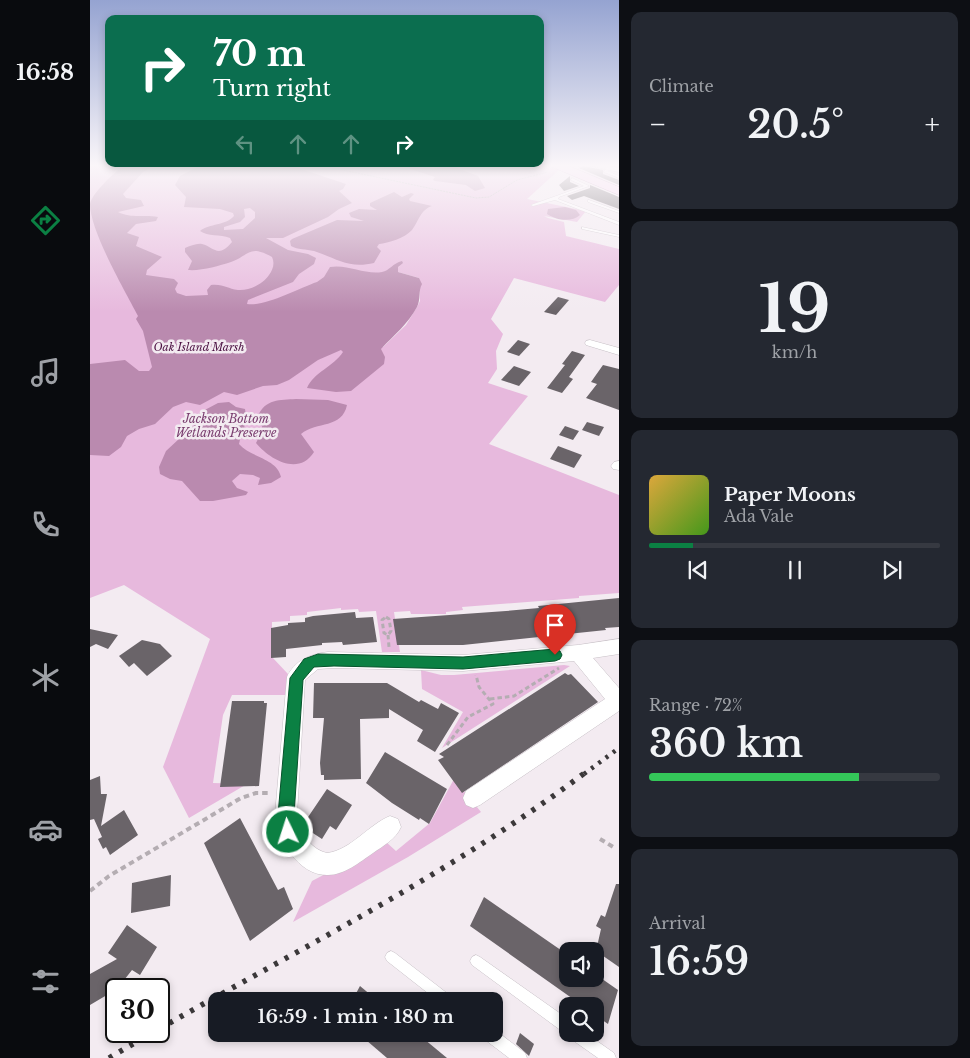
<!DOCTYPE html>
<html lang="en">
<head>
<meta charset="utf-8">
<style>
  body { margin:0; font-family:"Libre Baskerville",serif; background:#242831; color:#f1f3f6; height:100vh; display:flex; flex-direction:column; font-size:19px; white-space:nowrap }
  * { box-sizing:border-box; margin:0 }
  p { font-size:16px; color:#9ea1a6 }
  .icon { flex:none; width:28px; height:28px; fill:none; stroke:currentColor; stroke-width:2; stroke-linecap:round; stroke-linejoin:round }
  .map { position:relative; flex:1; overflow:hidden }
  .side { display:flex; flex-direction:column; gap:12px; padding:12px; background:#0d0f14; width:351px }
  .side>* { flex:none }
  .hud { position:absolute; left:15px; top:15px; width:439px; height:152px; border-radius:10px; box-shadow:0 2px 8px #0003; background:#0b6e4f; color:#fff; overflow:hidden }
  .tools { position:absolute; left:469px; top:942px; display:grid; gap:10px }
  .tools a { display:grid; place-items:center; width:45px; height:45px; border-radius:10px; background:#171b24; box-shadow:0 2px 8px #0003; font-size:25px }
  .speed { position:absolute; left:15px; top:978px; display:flex; gap:10px; font-size:25px; font-weight:700; text-align:center }
  .speed>* { display:grid; place-content:center; width:65px; height:65px; border-radius:50%; background:#171b24; box-shadow:0 2px 8px #0003; line-height:1 }
  .speed .limit { border:2px solid #111; border-radius:8px; background:#fff; color:#111 }
  .pin { position:absolute; display:grid; place-items:center; width:42px; height:42px; color:#fff; margin:-51px -21px; border-radius:50% 50% 50% 0; rotate:-45deg; box-shadow:0 0 5px #0007 }
  .pin .icon { rotate:45deg }
  .me { position:absolute; width:55px; margin:-28px; rotate:356deg; stroke-linejoin:round; filter:drop-shadow(0 0 4px #0008) }
  .turn { display:flex; align-items:center; gap:18px; height:105px; padding:0 25px; font-size:22px }
  .turn .icon { width:65px; height:65px; stroke-width:2.5 }
  .turn b { display:block; font-size:35px; line-height:42px }
  .lanes { display:flex; align-items:center; height:48px; padding:0 25px; background:#0003; justify-content:center; gap:25px; direction:ltr }
  .lanes .off { opacity:.35 }
  .big { font-size:38px; font-weight:600; line-height:1.1 }
  .side .widget { flex:1; display:flex; flex-direction:column; justify-content:center; gap:8px; min-width:0; padding:0 18px; border-radius:10px; background:#242831 }
  .side .dial { align-items:center; gap:0 }
  .dial b { font-size:65px; line-height:1 }
  .song { display:flex; align-items:center; gap:15px }
  .cover { width:60px; height:60px; border-radius:8px; background:linear-gradient(135deg,hsl(40 70% 55%),hsl(100 70% 35%)) }
  .played { height:5px; border-radius:2px; background:linear-gradient(90deg,#0b8043 15%,#363941 15%) }
  .keys { display:flex; justify-content:space-around; direction:ltr }
  .heat { display:flex; justify-content:space-between; align-items:center; font-size:28px; direction:ltr }
  .charge { height:8px; border-radius:4px; background:linear-gradient(90deg,#34c759 72%,#363941 0) }
  .trip { position:absolute; left:118px; top:992px; width:295px; height:50px; border-radius:10px; background:#171b24; box-shadow:0 2px 8px #0003; font-weight:600; line-height:50px; text-align:center }
  main { display:flex; flex:1; min-height:0 }
  .dock { display:flex; flex-direction:column; width:90px; justify-content:space-around; align-items:center; background:#090b0e; color:#9ea1a6 }
  .dock .icon { width:35px; height:35px }
  .dock .current { color:#0b8043 }
  .dock b { font-size:22px; color:#f1f3f6 }
  .map>svg:first-child { display:block }
</style>
</head>
<body>
<main>
<nav class="dock">
<b>16:58</b>
<svg class="icon current" aria-label="directions" viewBox="0 0 24 24"><path d="M12 3l9 9-9 9-9-9zM9 14v-3h6M13 9l2 2-2 2"/></svg>
<svg class="icon" aria-label="music" viewBox="0 0 24 24"><path d="M9 18V5l10-2v13"/><circle cx="6" cy="18" r="3"/><circle cx="16" cy="16" r="3"/></svg>
<svg class="icon" aria-label="phone" viewBox="0 0 24 24"><path d="M5 4h4l2 5-3 2q2 4 5 5l2-3 5 2v4C11 20 4 13 5 4z"/></svg>
<svg class="icon" aria-label="climate" viewBox="0 0 24 24"><path d="M12 3v18M4 7l16 10M4 17L20 7"/></svg>
<svg class="icon" aria-label="car" viewBox="0 0 24 24"><path d="M5 17H2v-5l4-1 3-4h7l3 4 3 1v5h-3M9 17h6M6 11h13"/><circle cx="7" cy="17" r="2"/><circle cx="17" cy="17" r="2"/></svg>
<svg class="icon" aria-label="filters" viewBox="0 0 24 24"><path d="M4 7h16M4 17h16"/><circle cx="9" cy="7" r="2"/><circle cx="15" cy="17" r="2"/></svg>
</nav>
<div class="map">
<svg width="529" height="1058" viewBox="0 0 529 1058">
  <rect width="100%" height="100%" fill="#f3ebf1"/>
  <!-- built -->
  <polygon fill="#eddee9" points="470,164 529,164 529,189 472,165"/>
  <!-- green -->
  <g fill="#e7b9dd" fill-rule="evenodd">
    <path d="M0,164H455L469,170L437,199L496,211L487,222L454,216L458,218L474,222L476,236L529,249V285L515,302L424,278L401,319L413,334L406,351L407,369L398,383L438,396L399,444L529,495V593L489,596V598L372,607L373,610L356,612V614H321L320,611L304,612L310,652H292L286,611L269,612L268,609L251,610V608L217,612V615L200,616V621L182,622V657L198,674L195,695H142L133,715L123,783L157,784L99,818L73,767L120,639L34,585L0,598ZM311,265L308,267V272L329,278L330,301L327,307L316,325L293,347L227,324Z"/>
    <polygon points="474,665 480,666 352,748 373,712 332,689 331,670 351,675 364,675"/>
    <polygon points="364,779 391,812 318,857 203,922 222,881 296,842 306,851 340,823"/>
  </g>
  <!-- water -->
  <g fill="#ba8aaf" fill-rule="evenodd">
    <path d="M35,164H67L53,172L33,194L36,198L51,200L54,206L28,212C42,219 55,214 68,217L66,221L46,224L37,233L49,237L46,246L72,257L57,270L56,275L84,279L88,283L85,289L87,293L96,296L118,295L117,290L121,285C135,284 137,289 148,290C159,291 173,284 179,275C183,269 185,264 182,257C159,244 160,255 141,262C128,266 112,271 98,270L102,261L95,252V248C100,246 107,243 112,244C124,247 128,259 142,242L140,238C130,234 118,237 110,231C120,223 135,226 144,216L143,213L130,209L94,207L96,197L85,185L90,176L113,164H196L256,184L253,189L249,191L262,203L249,209L238,217L193,238H176L198,250L218,254L226,258L224,264L209,274L203,282L158,300L157,304C175,307 209,288 227,282L234,277L240,267C258,264 275,275 292,272C299,271 303,263 312,261L313,263L308,267V272L329,278L332,284C328,291 331,299 327,307C318,324 304,335 291,349L295,357L294,364L261,391L246,392L217,388C224,372 243,367 253,352L251,350L228,360L199,380L187,385L173,386L147,395L134,392L110,405L96,402L83,407L65,424L49,429L37,436L31,447L19,456L0,455V364L35,360L49,371H59L62,367L53,331L46,319L48,316C35,291 0,231 0,204C2,193 26,171 35,164ZM160,208L165,212V218L153,229L134,230V227L150,222L155,217L154,209Z"/>
    <polygon points="328,164 345,164 340,167 344,169 353,166 351,164 368,164 366,166 367,168 388,176 395,188 385,191 376,185 345,181 343,180 345,177 314,167 320,165 328,166"/>
    <path d="M304,192L312,197L321,193L324,194L319,199L320,201L342,206C330,210 329,221 322,230C315,238 298,243 289,244L287,247L291,251L284,263C258,269 246,258 224,251C216,249 208,250 201,246L200,241L202,239L247,220L274,221L261,217L259,213L269,209L287,210L280,206V203Z"/>
    <path d="M475,207L486,210L490,215C481,223 466,220 457,214L458,209Z"/>
    <path d="M206,399L238,400L257,405C252,429 227,421 211,434L224,452C209,476 180,460 166,443L173,429L168,416C175,399 190,400 206,399Z"/>
    <path d="M139,402L146,407L155,409C158,425 152,430 149,444C161,458 187,458 191,477L181,483L168,485L170,478L163,475L150,474L142,481L147,488L158,492L156,495L123,501H110L92,481L80,479L70,474L69,467L76,451L104,425L105,418L111,412L128,403Z"/>
  </g>
  <!-- building -->
  <g fill="#6a6469">
    <polygon points="493,166 513,170 513,174 529,180 529,185 489,168"/>
    <polygon points="480,176 480,182 489,186 474,191 469,185"/>
    <polygon points="500,185 529,197 529,209 494,196 482,200 477,196 500,188"/>
    <polygon points="468,297 479,300 466,315 454,312"/>
    <polygon points="428,340 440,344 429,356 417,352"/>
    <polygon points="482,351 495,355 479,377 483,379 472,393 457,388 475,365 472,364"/>
    <polygon points="513,365 529,369 529,410 496,398 507,384 501,382"/>
    <polygon points="424,366 441,372 429,386 411,380"/>
    <polygon points="497,422 514,427 509,436 492,430"/>
    <polygon points="475,426 489,431 483,440 469,435"/>
    <polygon points="468,446 492,455 484,468 460,459"/>
    <polygon points="529,598 529,627 515,628 516,630 373,645 307,645 303,619 416,611 449,608 448,606"/>
    <polygon points="265,612 266,618 283,617 287,642 253,645 252,642 232,643 232,645 196,649 196,657 181,658 181,628 198,625 198,623 215,622 215,618 223,616"/>
    <polygon points="0,629 28,635 18,649 6,644 0,647"/>
    <polygon points="52,640 70,644 82,656 57,676 44,663 39,667 29,656"/>
    <polygon points="475,673 478,675 481,674 508,702 372,793 348,760 354,757 349,754"/>
    <polygon points="224,683 297,683 329,702 331,700 348,709 351,703 369,713 345,752 327,741 333,730 299,709 299,718 270,719 271,779 234,780 234,775 231,775 230,763 234,718 223,718"/>
    <polygon points="142,701 174,701 174,703 177,703 169,786 130,787"/>
    <polygon points="295,752 357,789 339,824 330,818 329,820 302,803 276,783"/>
    <polygon points="10,776 11,794 17,794 11,826 34,810 48,835 20,855 16,847 13,849 8,839 12,837 4,819 0,820 0,780"/>
    <polygon points="237,789 262,805 246,830 240,826 232,839 212,826"/>
    <polygon points="150,818 188,890 194,887 203,909 160,941 114,843"/>
    <polygon points="81,875 80,906 41,913 42,883"/>
    <polygon points="526,884 529,884 529,967 506,951 511,929 506,926 511,915 515,917"/>
    <polygon points="394,897 478,955 478,979 505,979 505,974 528,990 518,1024 505,1015 505,1006 493,1006 380,926"/>
    <polygon points="37,925 67,947 50,975 42,970 27,989 0,1005 0,974 27,959 18,953"/>
    <polygon points="270,986 288,1001 262,1001"/>
    <polygon points="430,1033 444,1044 439,1056 426,1044"/>
    <polygon points="269,1034 328,1034 357,1058 297,1058"/>
  </g>
  <g fill="none" stroke-linecap="round" stroke-linejoin="round">
    <!-- service casing -->
    <g stroke="#c7c0c6" stroke-width="1">
      <g id="service">
        <polygon points="517,167 520,168 517,171 529,176 529,178 514,172"/>
        <polygon points="482,178 499,186 469,197 468,199 529,222 529,225 465,200 443,206 441,205 494,186 481,180"/>
        <polygon points="499,200 529,211 529,213 498,202 498,200"/>
        <polygon points="492,227 529,235 529,237 492,229"/>
        <polygon points="301,951 305,953 362,997 364,1001 348,1001 297,961 295,957 297,953"/>
        <polygon points="386,955 390,957 478,1019 478,1033 473,1032 382,965 380,961 382,957"/>
        <polygon points="404,1029 435,1053 437,1058 419,1058 394,1039 393,1034 404,1034"/>
        <polygon points="479,1034 497,1034 524,1053 526,1058 508,1058 481,1039"/>
      </g>
    </g>
    <!-- minor casing -->
    <g stroke="#c7c0c6" stroke-width="1">
      <g id="minor">
        <polygon points="493,164 508,164 529,168 529,172"/>
        <polygon points="500,340 529,348 529,355 496,345 495,343 496,341"/>
        <polygon points="529,461 529,470 523,469 521,466 524,462"/>
        <path d="M529,639V654L503,658L529,688V711L390,805L383,808L376,805L373,798L376,791L515,699L484,661L373,671L244,668L228,669L215,680L207,815C209,831 220,849 237,853C261,850 278,825 300,816L308,819L311,827C306,839 293,846 283,853C270,862 254,875 238,875C208,876 188,839 185,815L197,677C204,661 220,654 238,652L373,655L488,645Z"/>
      </g>
    </g>
    <!-- primary casing -->
    <g stroke="#ad82a4" stroke-width="1">
      <polygon id="primary" points="458,164 474,164 529,187 529,195 460,166"/>
    </g>
    <!-- path-far2 -->
    <polyline stroke="#b4adb2" stroke-width="1" stroke-dasharray="2 1" stroke-linecap="butt" points="224,164 386,198 399,197 427,180 458,172"/>
    <!-- path-far1 -->
    <g stroke="#b4adb2" stroke-width="3" stroke-dasharray="4.5 3" stroke-linecap="butt">
      <polygon points="296,617 299,619 301,631 298,635 294,633 292,620"/>
      <polyline points="298,635 299,647"/>
      <polyline points="400,699 424,696 469,668"/>
      <polyline points="357,745 378,717 403,704 389,687 386,675"/>
    </g>
    <!-- path -->
    <g stroke="#b4adb2" stroke-width="4" stroke-dasharray="5.5 4" stroke-linecap="butt">
      <polyline points="510,839 525,848"/>
      <polyline points="0,891 19,876 151,798 166,793 181,793"/>
    </g>
    <!-- service -->
    <use href="#service" fill="#fff" fill-rule="evenodd"/>
    <!-- minor -->
    <use href="#minor" fill="#fff" fill-rule="evenodd"/>
    <!-- primary -->
    <use href="#primary" fill="#fad3f2" fill-rule="evenodd"/>
    <!-- rail-far1 -->
    <polyline stroke="#3b383a" stroke-width="4.5" stroke-dasharray="3 6" stroke-linecap="butt" points="494,774 529,748"/>
    <!-- rail -->
    <g stroke="#3b383a" stroke-width="5.5" stroke-dasharray="4 8" stroke-linecap="butt">
      <path d="M69,1029C213,947 363,872 496,772"/>
      <polyline points="19,1058 65,1031"/>
    </g>
  </g>
  <!-- sky -->
  <linearGradient id="sky" x2="0" y2="1"><stop stop-color="#95a3d1"/><stop offset="0.53" stop-color="#faf6f9"/><stop offset="1" stop-color="#faf6f9" stop-opacity="0"/></linearGradient>
  <rect width="529" height="312" fill="url(#sky)"/>
  <!-- route -->
  <polygon fill="#0b8043" stroke="#07532c" points="465,649 470,651 472,655 470,659 465,661 373,669 244,666 224,667 213,680 204,815 206,832 204,838 198,840 192,838 188,815 200,678 214,659 228,654 373,657"/>
  <g text-anchor="middle" stroke-width="5" stroke-linejoin="round" paint-order="stroke">
    <!-- far-water labels -->
    <g font-size="11" font-style="italic" fill="#4d1344" stroke="#f3ebf1">
      <text x="109" y="351">Oak Island Marsh</text>
    </g>
    <!-- park labels -->
    <g font-size="12" font-style="italic" fill="#793c6e" stroke="#f3ebf1">
      <text x="136" y="423">Jackson Bottom<tspan x="136" dy="14">Wetlands Preserve</tspan></text>
    </g>
  </g>
</svg>
<div class="tools">
<a><svg class="icon" aria-label="sound" viewBox="0 0 24 24"><path d="M4 9h4l5-4v14l-5-4H4zM17 9q2 3 0 6"/></svg></a>
<a><svg class="icon" aria-label="search" viewBox="0 0 24 24"><circle cx="10" cy="10" r="6"/><path d="M15 15l6 6"/></svg></a>
</div>
<div class="speed"><div class="limit">30</div></div>
<div class="pin" style="left:465px;top:655px;background:#d93025"><svg class="icon" aria-label="arrive" viewBox="0 0 24 24"><path d="M6 21V4h12l-3 4 3 4H6"/></svg></div>
<svg class="me" style="left:198px;top:832px" viewBox="-20 -20 40 40"><circle r="17" fill="#0b8043" stroke="#fff" stroke-width="3"/><path d="M0-11L8 9 0 5-8 9z" fill="#fff"/></svg>
<div class="trip">16:59 · 1 min · 180 m</div>
<div class="hud">
<div class="turn"><svg class="icon" aria-label="right" viewBox="0 0 24 24"><path d="M7 20v-9h11M14 6l5 5-5 5"/></svg><div><b>70 m</b>Turn right</div></div>
<div class="lanes"><svg class="icon off" aria-label="left" viewBox="0 0 24 24"><path d="M17 20v-9H6M10 6l-5 5 5 5"/></svg><svg class="icon off" aria-label="ahead" viewBox="0 0 24 24"><path d="M12 20V5M6 11l6-6 6 6"/></svg><svg class="icon off" aria-label="ahead" viewBox="0 0 24 24"><path d="M12 20V5M6 11l6-6 6 6"/></svg><svg class="icon" aria-label="right" viewBox="0 0 24 24"><path d="M7 20v-9h11M14 6l5 5-5 5"/></svg></div>
</div>
</div>
<section class="side">
<div class="widget"><p>Climate</p>
<div class="heat"><a>−</a><b class="big">20.5°</b><a>+</a></div>
</div>
<div class="widget dial"><b>19</b><p>km/h</p></div>
<div class="widget">
<div class="song"><i class="cover"></i><div><b>Paper Moons</b><p>Ada Vale</p></div></div>
<div class="played"></div>
<div class="keys"><svg class="icon" aria-label="previous" viewBox="0 0 24 24"><path d="M18 5L8 12l10 7zM5 5v14"/></svg><svg class="icon" aria-label="pause" viewBox="0 0 24 24"><path d="M8 5v14M16 5v14"/></svg><svg class="icon" aria-label="next" viewBox="0 0 24 24"><path d="M6 5l10 7-10 7zM19 5v14"/></svg></div>
</div>
<div class="widget"><p>Range · 72%</p><b class="big">360 km</b><div class="charge"></div></div>
<div class="widget"><p>Arrival</p><b class="big">16:59</b></div>
</section>
</main>
</body>
</html>
